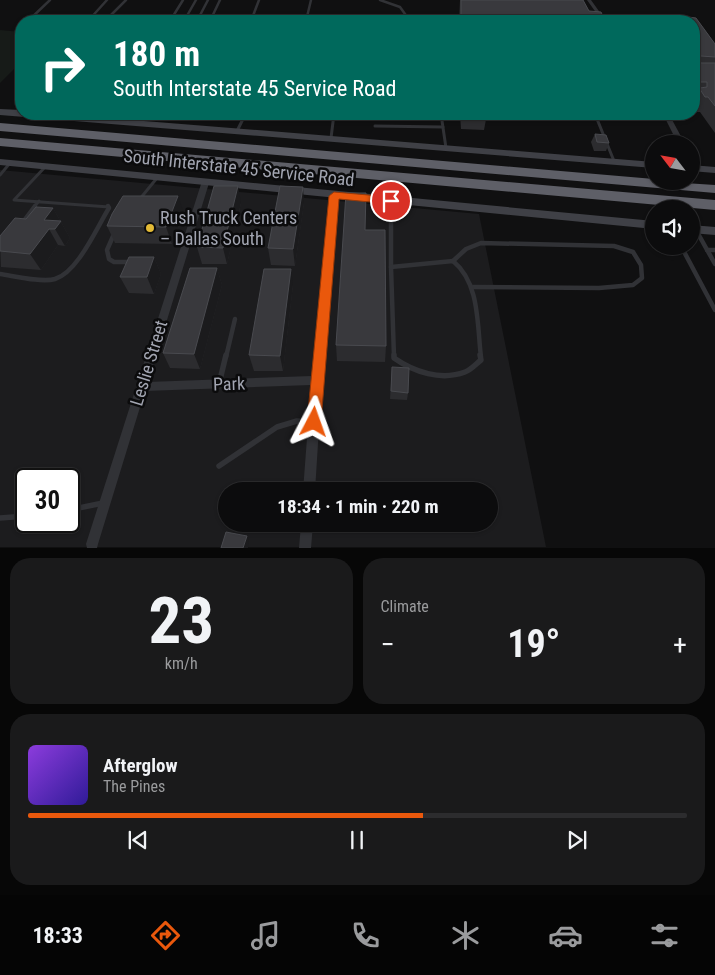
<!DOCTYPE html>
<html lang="en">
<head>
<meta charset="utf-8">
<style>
  body { margin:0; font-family:"Roboto Condensed",sans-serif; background:#1a1a1b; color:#f1f3f6; height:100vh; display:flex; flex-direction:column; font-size:19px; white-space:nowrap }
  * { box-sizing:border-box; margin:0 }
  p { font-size:16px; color:#9a9b9d }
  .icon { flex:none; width:28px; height:28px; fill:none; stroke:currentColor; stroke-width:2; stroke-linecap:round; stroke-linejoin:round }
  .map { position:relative; height:548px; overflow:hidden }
  .drawer { display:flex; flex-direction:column; gap:10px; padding:10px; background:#070707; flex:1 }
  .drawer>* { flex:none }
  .hud { position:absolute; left:15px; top:15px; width:685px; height:105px; border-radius:20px; box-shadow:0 1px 4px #0004,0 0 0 1px #2c2c2e; background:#00695c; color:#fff; overflow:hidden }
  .needle { width:32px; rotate:301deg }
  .buttons { position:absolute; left:645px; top:135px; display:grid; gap:10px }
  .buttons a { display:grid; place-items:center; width:55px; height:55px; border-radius:50%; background:#0c0c0d; box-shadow:0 1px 4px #0004,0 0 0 1px #2c2c2e; font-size:25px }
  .speed { position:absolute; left:15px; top:468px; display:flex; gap:10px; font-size:25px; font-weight:700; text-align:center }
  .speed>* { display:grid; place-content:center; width:65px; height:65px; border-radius:50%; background:#0c0c0d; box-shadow:0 1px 4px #0004,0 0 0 1px #2c2c2e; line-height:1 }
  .speed .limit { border:2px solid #111; border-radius:8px; background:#fff; color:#111 }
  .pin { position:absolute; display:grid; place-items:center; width:42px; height:42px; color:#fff; margin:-21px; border:2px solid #fff; border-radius:50%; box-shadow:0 1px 5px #0007 }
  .me { position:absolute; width:55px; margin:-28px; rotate:4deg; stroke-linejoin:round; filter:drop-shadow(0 0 4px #0008) }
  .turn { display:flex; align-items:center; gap:18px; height:105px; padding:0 15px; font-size:22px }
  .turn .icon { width:65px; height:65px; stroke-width:2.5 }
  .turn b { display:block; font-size:35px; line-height:42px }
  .big { font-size:38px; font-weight:700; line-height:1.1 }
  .drawer .tile { flex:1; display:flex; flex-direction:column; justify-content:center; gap:8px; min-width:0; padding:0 18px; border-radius:20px; background:#1a1a1b }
  .drawer .dial { align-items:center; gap:0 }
  .dial b { font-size:65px; line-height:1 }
  .song { display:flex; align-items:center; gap:15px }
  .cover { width:60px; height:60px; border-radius:8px; background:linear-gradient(135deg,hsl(270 70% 55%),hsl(250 70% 35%)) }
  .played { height:5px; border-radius:2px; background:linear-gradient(90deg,#ea580c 60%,#2c2c2e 60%) }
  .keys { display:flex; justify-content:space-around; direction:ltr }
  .heat { display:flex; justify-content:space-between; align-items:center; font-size:28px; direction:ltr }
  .drawer .tiles { flex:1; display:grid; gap:10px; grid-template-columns:1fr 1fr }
  .tile:last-child { grid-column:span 2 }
  .trip { position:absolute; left:218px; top:482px; width:280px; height:50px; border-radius:25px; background:#0c0c0d; box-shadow:0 1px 4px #0004,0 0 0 1px #2c2c2e; font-weight:700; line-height:50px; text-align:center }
  .tabs { display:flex; height:80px; justify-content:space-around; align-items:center; background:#050505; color:#9a9b9d }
  .tabs .icon { width:35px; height:35px }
  .tabs .current { color:#ea580c }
  .tabs b { font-size:22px; color:#f1f3f6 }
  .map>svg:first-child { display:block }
</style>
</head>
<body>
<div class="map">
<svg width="715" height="548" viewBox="0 0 715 548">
  <rect width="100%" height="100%" fill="#101011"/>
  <!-- built -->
  <path fill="#1c1c1e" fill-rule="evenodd" d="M0,170L479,214L546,547H0ZM26,479H69V521H26ZM226,491H489V524H226Z"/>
  <!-- green -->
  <polygon fill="#171b18" points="0,30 21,32 21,62 0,83"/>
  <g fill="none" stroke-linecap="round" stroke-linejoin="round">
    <!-- service-far3 -->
    <g stroke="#313236" stroke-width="2.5">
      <polyline points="380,0 400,7 410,21"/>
      <polyline points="28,21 50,0"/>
      <polyline points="88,21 107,0"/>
      <polyline points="105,21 126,0"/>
      <polyline points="170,21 183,0"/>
      <polyline points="184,21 196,0"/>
      <polyline points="197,21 208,0"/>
      <polyline points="210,21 220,0"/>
      <polyline points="251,21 259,0"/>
      <polyline points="306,21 311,0"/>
      <polyline points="21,28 19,31 21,32"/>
    </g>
    <!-- service-far2 -->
    <g stroke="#313236" stroke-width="3">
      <polyline points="190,114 243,119 237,131"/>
      <polyline points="441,114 446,148"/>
      <polyline points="595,114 614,161"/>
      <polyline points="115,120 119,114"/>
      <polyline points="375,126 443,127"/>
      <polyline points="331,138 334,114"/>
      <polyline points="46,166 14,200 109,207"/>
      <polyline points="0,175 10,163"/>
      <polyline points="139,200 157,178"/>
      <polyline points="34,207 39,201"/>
      <polyline points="391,207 391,201"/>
    </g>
    <!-- service-far1 -->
    <g stroke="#313236" stroke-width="4.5">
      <polyline points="391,206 391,267"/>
      <polyline points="23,222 35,206"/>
      <polyline points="696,230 715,264"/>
      <polyline points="114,234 107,250 109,259 114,262 133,262"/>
      <polyline points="681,246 715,310"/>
      <polyline points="707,250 715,250"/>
      <polyline points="453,261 466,249 481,243 614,246 633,252 641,265 642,278 633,285 599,288 471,287"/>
      <polyline points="391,267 394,357"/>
      <path d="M391,267L453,261C480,283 477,325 481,357"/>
      <path d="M0,274C14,276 42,283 55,279C78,272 97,227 109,208L108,206"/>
      <polyline points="226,357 235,319"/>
    </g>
    <!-- service -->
    <g stroke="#313236" stroke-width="5.5">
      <path d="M394,355V358C414,372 441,381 465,372C471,370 476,364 481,360L480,355"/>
      <polyline points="219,384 226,355"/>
      <polyline points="219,466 277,427 297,421 313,422"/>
      <polyline points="69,510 103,503"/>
      <polyline points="0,518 26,516"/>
    </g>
    <!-- minor -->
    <g fill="#313236" fill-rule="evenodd">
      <polygon points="587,0 591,0 606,21 602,21"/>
      <polygon points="663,114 669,114 685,144 678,144"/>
      <polygon points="691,157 693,158 700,168 699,170 693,170 691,166"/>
      <polygon points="202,181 208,181 209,183 148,382 312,376 330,195 334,193 338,195 322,380 315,491 303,491 311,385 145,391 98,544 97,548 87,548 86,544"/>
      <polygon points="301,524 313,524 311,548 299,548"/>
    </g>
    <!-- secondary -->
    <g fill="#3f4046" fill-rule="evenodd">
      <polygon points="0,109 21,110 21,114 57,114 654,162 654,168 0,115"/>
      <polygon points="0,159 654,221 654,229 0,165"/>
      <polygon points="691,165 715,167 715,173 691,171"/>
      <polygon points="691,225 715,227 715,235 691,233"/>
    </g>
    <!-- motorway -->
    <g fill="#5e5f67" fill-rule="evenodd">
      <polygon points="0,123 654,179 654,181 715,185 715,193 0,131"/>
      <polygon points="0,138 715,200 715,210 0,146"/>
    </g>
  </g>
  <!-- wall -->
  <g fill="#2c2c2f">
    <polygon points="460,0 583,0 589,11 605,21 459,21"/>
    <polygon points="673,15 696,18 715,44 715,133 700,112 697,112 694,107 694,21 648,21 650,17 672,18"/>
    <polygon points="374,114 415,114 414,117 374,115"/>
    <polygon points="460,114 487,114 484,130 461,129"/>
    <polygon points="595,134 609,143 606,151 594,151 591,142"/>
    <polygon points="241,203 227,264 202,264 197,247"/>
    <polygon points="304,203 295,266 271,265 268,248"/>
    <polygon points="53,208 70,238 65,246 58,245 41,270 1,267 0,236 26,219"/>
    <polygon points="184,213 172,244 115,243 107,226"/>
    <polygon points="365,230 386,346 385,362 337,361 336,345"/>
    <polygon points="154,257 161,274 154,294 129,293 120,277"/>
    <polygon points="217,268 222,285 200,369 170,368 163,353"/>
    <polygon points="293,285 283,371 254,371 249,355"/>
    <polygon points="392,367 408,393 407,400 390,399"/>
  </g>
  <!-- shaded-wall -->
  <g fill="#1b1b1d">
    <polygon points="238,186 241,203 227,264 223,248"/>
    <polygon points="303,187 304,203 295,266 293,249"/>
    <polygon points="178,196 184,213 172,244 166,227"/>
    <polygon points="53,208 70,238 65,246 55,229 44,220"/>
    <polygon points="49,229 58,245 41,270 30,254"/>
    <polygon points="154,257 161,274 154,294 147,277"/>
    <polygon points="217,268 222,285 200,369 194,354"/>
    <polygon points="291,269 293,285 283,371 280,356"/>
    <polygon points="247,536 249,541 248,548 243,548"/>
  </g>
  <!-- building -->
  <g fill="#39393d" stroke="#494a4f" fill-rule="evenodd">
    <polygon points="461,0 583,0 589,11 601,12 605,21 461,21"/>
    <path d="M673,15L696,18L715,44V57L701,56L698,59L701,63H715V106L708,97H705L694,80V21H652L650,17L675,18ZM700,82H707V87L700,88L698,85Z"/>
    <polygon points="595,134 606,135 609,143 597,142"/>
    <polygon points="214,186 238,186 223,248 197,247"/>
    <polygon points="280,186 303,187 293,249 268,248"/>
    <polygon points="346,193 366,193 365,230 385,230 386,346 336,345"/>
    <polygon points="123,196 178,196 166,227 107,226 112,214"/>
    <polygon points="36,207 53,208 44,220 61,221 55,229 49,229 30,254 0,251 0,236 15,218 26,219"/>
    <polygon points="129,257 154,257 147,277 120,277"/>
    <polygon points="190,268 217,268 194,354 163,353"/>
    <polygon points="264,269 291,269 280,356 249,355"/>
    <polygon points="392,367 409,368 408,393 391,391"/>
    <polygon points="226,532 247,536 243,548 221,548"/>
  </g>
  <!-- route -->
  <polygon fill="#ea580c" stroke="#983908" points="334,192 391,197 396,201 391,204 339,199 321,422 319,426 314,428 309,426 307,422 329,196"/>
  <!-- markers -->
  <circle fill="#e3ba36" stroke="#0b0b0c" stroke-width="2" cx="150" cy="228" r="5"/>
  <g text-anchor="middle" stroke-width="5" stroke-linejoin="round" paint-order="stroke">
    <!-- street labels -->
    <g font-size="18" fill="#a2a5b1" stroke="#0b0b0c">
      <text transform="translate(239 168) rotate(6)" y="6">South Interstate 45 Service Road</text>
      <text transform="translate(149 363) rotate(-73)" y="6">Leslie Street</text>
      <text transform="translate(229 384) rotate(-2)" y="6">Park</text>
    </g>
    <!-- poi labels -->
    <g font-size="18" fill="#a2a5b1" stroke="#0b0b0c" text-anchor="start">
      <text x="160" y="224">Rush Truck Centers<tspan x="160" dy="21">– Dallas South</tspan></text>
    </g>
  </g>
</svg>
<div class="buttons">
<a><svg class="needle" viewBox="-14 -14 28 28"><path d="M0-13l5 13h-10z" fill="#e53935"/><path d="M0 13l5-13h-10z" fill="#9a9b9d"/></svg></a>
<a><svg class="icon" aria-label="sound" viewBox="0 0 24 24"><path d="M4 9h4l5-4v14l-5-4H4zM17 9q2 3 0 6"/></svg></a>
</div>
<div class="speed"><div class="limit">30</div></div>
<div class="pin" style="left:391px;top:201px;background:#d93025"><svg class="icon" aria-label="arrive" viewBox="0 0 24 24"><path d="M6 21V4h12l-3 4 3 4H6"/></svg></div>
<svg class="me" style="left:314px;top:422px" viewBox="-20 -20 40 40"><path d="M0-17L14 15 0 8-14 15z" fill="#ea580c" stroke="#fff" stroke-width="4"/></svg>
<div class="trip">18:34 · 1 min · 220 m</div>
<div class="hud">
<div class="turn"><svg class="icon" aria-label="right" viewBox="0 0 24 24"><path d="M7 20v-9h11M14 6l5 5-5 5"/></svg><div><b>180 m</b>South Interstate 45 Service Road</div></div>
</div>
</div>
<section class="drawer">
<div class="tiles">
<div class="tile dial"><b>23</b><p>km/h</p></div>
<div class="tile"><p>Climate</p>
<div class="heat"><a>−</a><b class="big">19°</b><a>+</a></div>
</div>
<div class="tile">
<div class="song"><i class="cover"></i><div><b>Afterglow</b><p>The Pines</p></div></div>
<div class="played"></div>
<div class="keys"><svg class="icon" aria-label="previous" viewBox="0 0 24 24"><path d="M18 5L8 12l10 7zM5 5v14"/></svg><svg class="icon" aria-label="pause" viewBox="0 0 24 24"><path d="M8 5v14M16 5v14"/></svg><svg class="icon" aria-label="next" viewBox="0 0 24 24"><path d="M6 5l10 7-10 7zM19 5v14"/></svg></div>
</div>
</div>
</section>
<nav class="tabs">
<b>18:33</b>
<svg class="icon current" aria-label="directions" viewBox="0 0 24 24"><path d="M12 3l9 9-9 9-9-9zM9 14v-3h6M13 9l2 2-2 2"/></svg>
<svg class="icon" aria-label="music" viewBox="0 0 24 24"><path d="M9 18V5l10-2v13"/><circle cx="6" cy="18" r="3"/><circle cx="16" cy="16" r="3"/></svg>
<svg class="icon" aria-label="phone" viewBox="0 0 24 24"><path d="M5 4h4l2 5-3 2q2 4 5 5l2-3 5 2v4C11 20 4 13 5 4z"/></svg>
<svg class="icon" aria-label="climate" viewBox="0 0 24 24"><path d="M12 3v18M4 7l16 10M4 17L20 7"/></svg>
<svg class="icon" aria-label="car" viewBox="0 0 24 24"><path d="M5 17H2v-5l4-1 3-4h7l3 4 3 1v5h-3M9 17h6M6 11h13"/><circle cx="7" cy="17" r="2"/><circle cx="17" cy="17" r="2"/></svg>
<svg class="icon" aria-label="filters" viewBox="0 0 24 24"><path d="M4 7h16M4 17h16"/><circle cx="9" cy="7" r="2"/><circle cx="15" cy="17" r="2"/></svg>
</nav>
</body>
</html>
